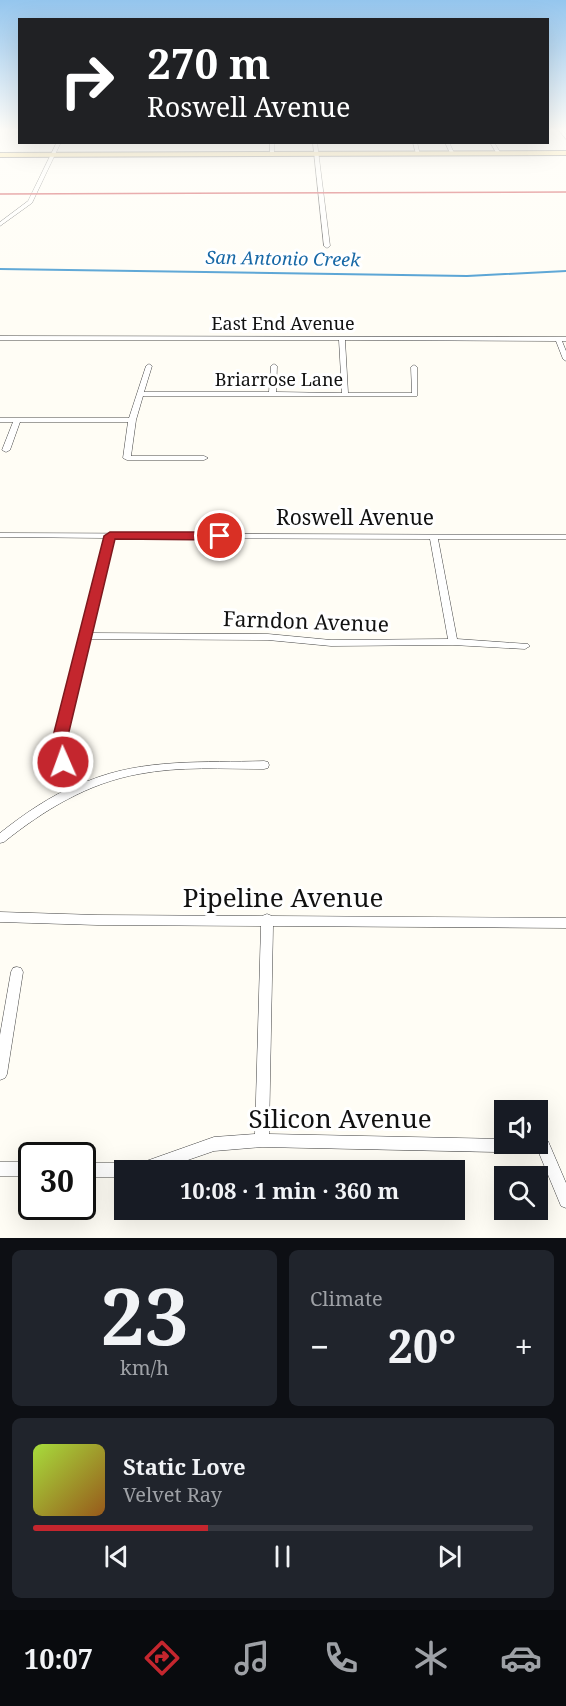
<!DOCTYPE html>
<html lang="en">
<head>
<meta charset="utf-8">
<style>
  body { margin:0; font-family:"Noto Serif",serif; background:#20242c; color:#f1f3f6; height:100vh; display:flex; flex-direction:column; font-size:22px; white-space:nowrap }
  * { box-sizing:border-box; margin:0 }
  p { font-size:20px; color:#9ea1a6 }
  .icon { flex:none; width:33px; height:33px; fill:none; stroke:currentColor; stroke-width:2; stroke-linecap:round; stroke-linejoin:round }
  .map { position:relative; height:1238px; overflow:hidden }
  .panel { display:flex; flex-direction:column; gap:12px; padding:12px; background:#0d0f14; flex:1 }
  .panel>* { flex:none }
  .guide { position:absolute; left:18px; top:18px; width:531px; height:126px; border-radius:0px; box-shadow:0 6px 24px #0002; background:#202124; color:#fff; overflow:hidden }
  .controls { position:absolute; left:494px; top:1100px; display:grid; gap:12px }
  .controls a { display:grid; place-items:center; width:54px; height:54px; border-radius:0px; background:#171b24; box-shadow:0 6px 24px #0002; font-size:30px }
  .speed { position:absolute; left:18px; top:1142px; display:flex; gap:12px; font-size:30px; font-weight:700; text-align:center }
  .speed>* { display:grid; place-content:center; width:78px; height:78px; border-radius:50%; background:#171b24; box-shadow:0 6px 24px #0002; line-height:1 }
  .speed .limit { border:3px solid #111; border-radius:9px; background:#fff; color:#111 }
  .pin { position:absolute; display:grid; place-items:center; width:51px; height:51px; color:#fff; margin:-26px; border:3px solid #fff; border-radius:50%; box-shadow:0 2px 6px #0007 }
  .me { position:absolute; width:66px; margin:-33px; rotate:358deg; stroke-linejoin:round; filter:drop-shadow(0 0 4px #0008) }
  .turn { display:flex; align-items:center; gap:21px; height:126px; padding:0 30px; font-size:27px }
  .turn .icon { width:78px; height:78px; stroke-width:2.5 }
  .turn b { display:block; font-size:42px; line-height:51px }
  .big { font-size:45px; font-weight:700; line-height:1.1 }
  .panel .widget { flex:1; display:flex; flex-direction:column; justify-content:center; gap:9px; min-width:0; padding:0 21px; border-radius:9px; background:#20242c }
  .panel .dial { align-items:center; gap:0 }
  .dial b { font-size:78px; line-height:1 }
  .song { display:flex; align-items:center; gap:18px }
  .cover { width:72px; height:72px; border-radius:9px; background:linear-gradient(135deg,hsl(80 70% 55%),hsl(30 70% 35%)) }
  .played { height:6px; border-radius:3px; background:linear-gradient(90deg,#c4262e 35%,#363941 35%) }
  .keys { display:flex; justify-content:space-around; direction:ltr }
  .heat { display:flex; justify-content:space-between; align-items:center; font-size:33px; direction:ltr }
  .panel .tiles { flex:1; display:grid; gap:12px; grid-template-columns:1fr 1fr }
  .widget:last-child { grid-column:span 2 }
  .trip { position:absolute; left:114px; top:1160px; width:351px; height:60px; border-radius:0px; background:#171b24; box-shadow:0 6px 24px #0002; font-weight:700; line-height:60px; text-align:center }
  .tabs { display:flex; height:96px; justify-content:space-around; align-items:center; background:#090b0e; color:#9ea1a6 }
  .tabs .icon { width:42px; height:42px }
  .tabs .selected { color:#c4262e }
  .tabs b { font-size:27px; color:#f1f3f6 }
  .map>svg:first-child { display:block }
</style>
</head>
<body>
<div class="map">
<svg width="566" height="1238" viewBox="0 0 566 1238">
  <rect width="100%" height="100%" fill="#fffdf5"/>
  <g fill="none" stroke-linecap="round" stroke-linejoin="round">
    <!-- stream -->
    <polyline stroke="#3f96cf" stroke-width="2" points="0,269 467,276 566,271"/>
    <!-- minor casing -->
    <g stroke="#444" stroke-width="1">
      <g id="minor">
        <polygon points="557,128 561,128 566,135 566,139"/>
        <polygon points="57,142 61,142 32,203 0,226 0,222 28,201"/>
        <polygon points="270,142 274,142 274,155 272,156 270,155"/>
        <polygon points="313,142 317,142 330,246 327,248 324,246"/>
        <polygon points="413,142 417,142 420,155 416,154"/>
        <polygon points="445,142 449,142 455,155 451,155"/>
        <polygon points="490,142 494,142 501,154 497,154"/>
        <polygon points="0,336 566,337 566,341 562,341 566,351 566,361 563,359 556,341 345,340 348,393 412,393 411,367 414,365 417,367 417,396 143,396 136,420 131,456 204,456 208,458 204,460 127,460 123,458 128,422 20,422 10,450 6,452 2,450 13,422 0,422 0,418 129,418 146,366 149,364 152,366 144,392 269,392 271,366 274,364 277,366 276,392 342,393 339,340 0,340"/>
        <path d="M0,533L566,535V539H438L457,639L528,644L530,646L525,649L453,645L331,646L268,640L89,639L65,740L68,761L88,781C144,758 205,763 264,761L268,762L269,765L268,768L264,769C223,769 180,766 139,774C88,783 44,810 4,842L0,843V833C24,814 50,796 79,784L58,762L55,740L105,538L0,537ZM114,538L430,539L448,639L331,640L268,634L91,633Z"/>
        <polygon points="0,912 97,915 262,916 267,914 272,916 566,918 566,928 273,926 269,1134 504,1139 504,1143 537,1143 537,1139 548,1141 566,1183 566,1208 561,1206 539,1153 262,1147 214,1151 159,1170 133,1170 135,1165 214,1137 255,1134 261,926 97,925 0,922"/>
        <polygon points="17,967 21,968 23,972 7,1074 5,1078 0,1080 0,1035 11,972 13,968"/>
        <rect x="0" y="1162" width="32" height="14"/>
        <polygon points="82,1163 124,1163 129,1165 131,1170 124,1170 124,1177 82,1177"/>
      </g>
    </g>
    <!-- major casing -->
    <g stroke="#222" stroke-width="2">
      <polygon id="major" points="566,151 566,155 0,157 0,153"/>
    </g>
    <!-- minor -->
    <use href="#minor" fill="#fff" fill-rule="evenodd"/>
    <!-- major -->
    <use href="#major" fill="#f9d66b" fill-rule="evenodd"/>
    <!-- rail -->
    <polyline stroke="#c4262e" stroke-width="1.5" points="0,194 566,192"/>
  </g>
  <!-- sky -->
  <linearGradient id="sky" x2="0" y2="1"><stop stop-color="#95c6ee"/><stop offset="0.43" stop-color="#fffefa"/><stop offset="1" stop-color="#fffefa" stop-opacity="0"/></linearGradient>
  <rect width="566" height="301" fill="url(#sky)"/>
  <!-- route -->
  <polygon fill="#c4262e" stroke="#7f191e" stroke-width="1.5" points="110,532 220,532 226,536 220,540 115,539 67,740 71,762 63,767 55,762 52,740 104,536"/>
  <g text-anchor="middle" stroke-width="6" stroke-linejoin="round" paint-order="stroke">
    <!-- far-water labels -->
    <g font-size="18" font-style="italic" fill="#1768a6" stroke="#fff">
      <text transform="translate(283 259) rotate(1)" y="6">San Antonio Creek</text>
    </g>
    <!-- far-street labels -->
    <g font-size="18" fill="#111" stroke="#fff">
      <text x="283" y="330">East End Avenue</text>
      <text x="279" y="386">Briarrose Lane</text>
    </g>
    <!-- street labels -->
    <g font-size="21" fill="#111" stroke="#fff">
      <text x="355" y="525">Roswell Avenue</text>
      <text transform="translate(306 622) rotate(2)" y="7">Farndon Avenue</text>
    </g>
    <!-- near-street labels -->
    <g font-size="26" fill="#111" stroke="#fff">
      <text x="283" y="907">Pipeline Avenue</text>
      <text x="340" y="1128">Silicon Avenue</text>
    </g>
  </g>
</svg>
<div class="controls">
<a><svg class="icon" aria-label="sound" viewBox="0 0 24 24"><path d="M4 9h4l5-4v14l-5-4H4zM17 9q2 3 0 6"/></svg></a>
<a><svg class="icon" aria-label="search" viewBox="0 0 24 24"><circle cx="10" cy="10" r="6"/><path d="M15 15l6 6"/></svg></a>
</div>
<div class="speed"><div class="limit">30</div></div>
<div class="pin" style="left:220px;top:536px;background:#d93025"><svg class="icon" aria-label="arrive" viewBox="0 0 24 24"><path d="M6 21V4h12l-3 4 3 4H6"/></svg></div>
<svg class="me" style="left:63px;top:762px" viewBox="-20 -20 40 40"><circle r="17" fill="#c4262e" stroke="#fff" stroke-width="3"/><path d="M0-11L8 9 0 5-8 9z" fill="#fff"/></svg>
<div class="trip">10:08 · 1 min · 360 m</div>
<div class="guide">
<div class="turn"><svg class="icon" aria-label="right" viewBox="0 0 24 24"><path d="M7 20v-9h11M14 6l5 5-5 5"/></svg><div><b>270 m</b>Roswell Avenue</div></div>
</div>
</div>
<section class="panel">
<div class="tiles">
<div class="widget dial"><b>23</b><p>km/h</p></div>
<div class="widget"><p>Climate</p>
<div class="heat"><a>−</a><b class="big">20°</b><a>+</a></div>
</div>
<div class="widget">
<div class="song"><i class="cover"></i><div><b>Static Love</b><p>Velvet Ray</p></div></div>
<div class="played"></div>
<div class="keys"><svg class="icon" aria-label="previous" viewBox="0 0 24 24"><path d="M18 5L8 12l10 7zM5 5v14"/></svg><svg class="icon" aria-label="pause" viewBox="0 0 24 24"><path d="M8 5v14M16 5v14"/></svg><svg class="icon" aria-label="next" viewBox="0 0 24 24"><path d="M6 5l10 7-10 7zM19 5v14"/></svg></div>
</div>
</div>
</section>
<nav class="tabs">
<b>10:07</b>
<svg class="icon selected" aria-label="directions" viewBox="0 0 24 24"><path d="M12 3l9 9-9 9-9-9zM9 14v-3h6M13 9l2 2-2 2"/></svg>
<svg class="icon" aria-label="music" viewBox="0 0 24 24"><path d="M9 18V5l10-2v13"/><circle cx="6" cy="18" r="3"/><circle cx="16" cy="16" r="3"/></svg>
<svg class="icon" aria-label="phone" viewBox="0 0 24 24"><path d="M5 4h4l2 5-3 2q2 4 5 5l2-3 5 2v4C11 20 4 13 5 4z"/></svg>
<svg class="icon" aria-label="climate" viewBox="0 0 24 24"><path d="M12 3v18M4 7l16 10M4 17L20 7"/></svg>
<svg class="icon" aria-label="car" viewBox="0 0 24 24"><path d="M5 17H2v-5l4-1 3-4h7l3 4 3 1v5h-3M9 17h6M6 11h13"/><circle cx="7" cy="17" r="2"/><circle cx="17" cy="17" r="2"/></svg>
</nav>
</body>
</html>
